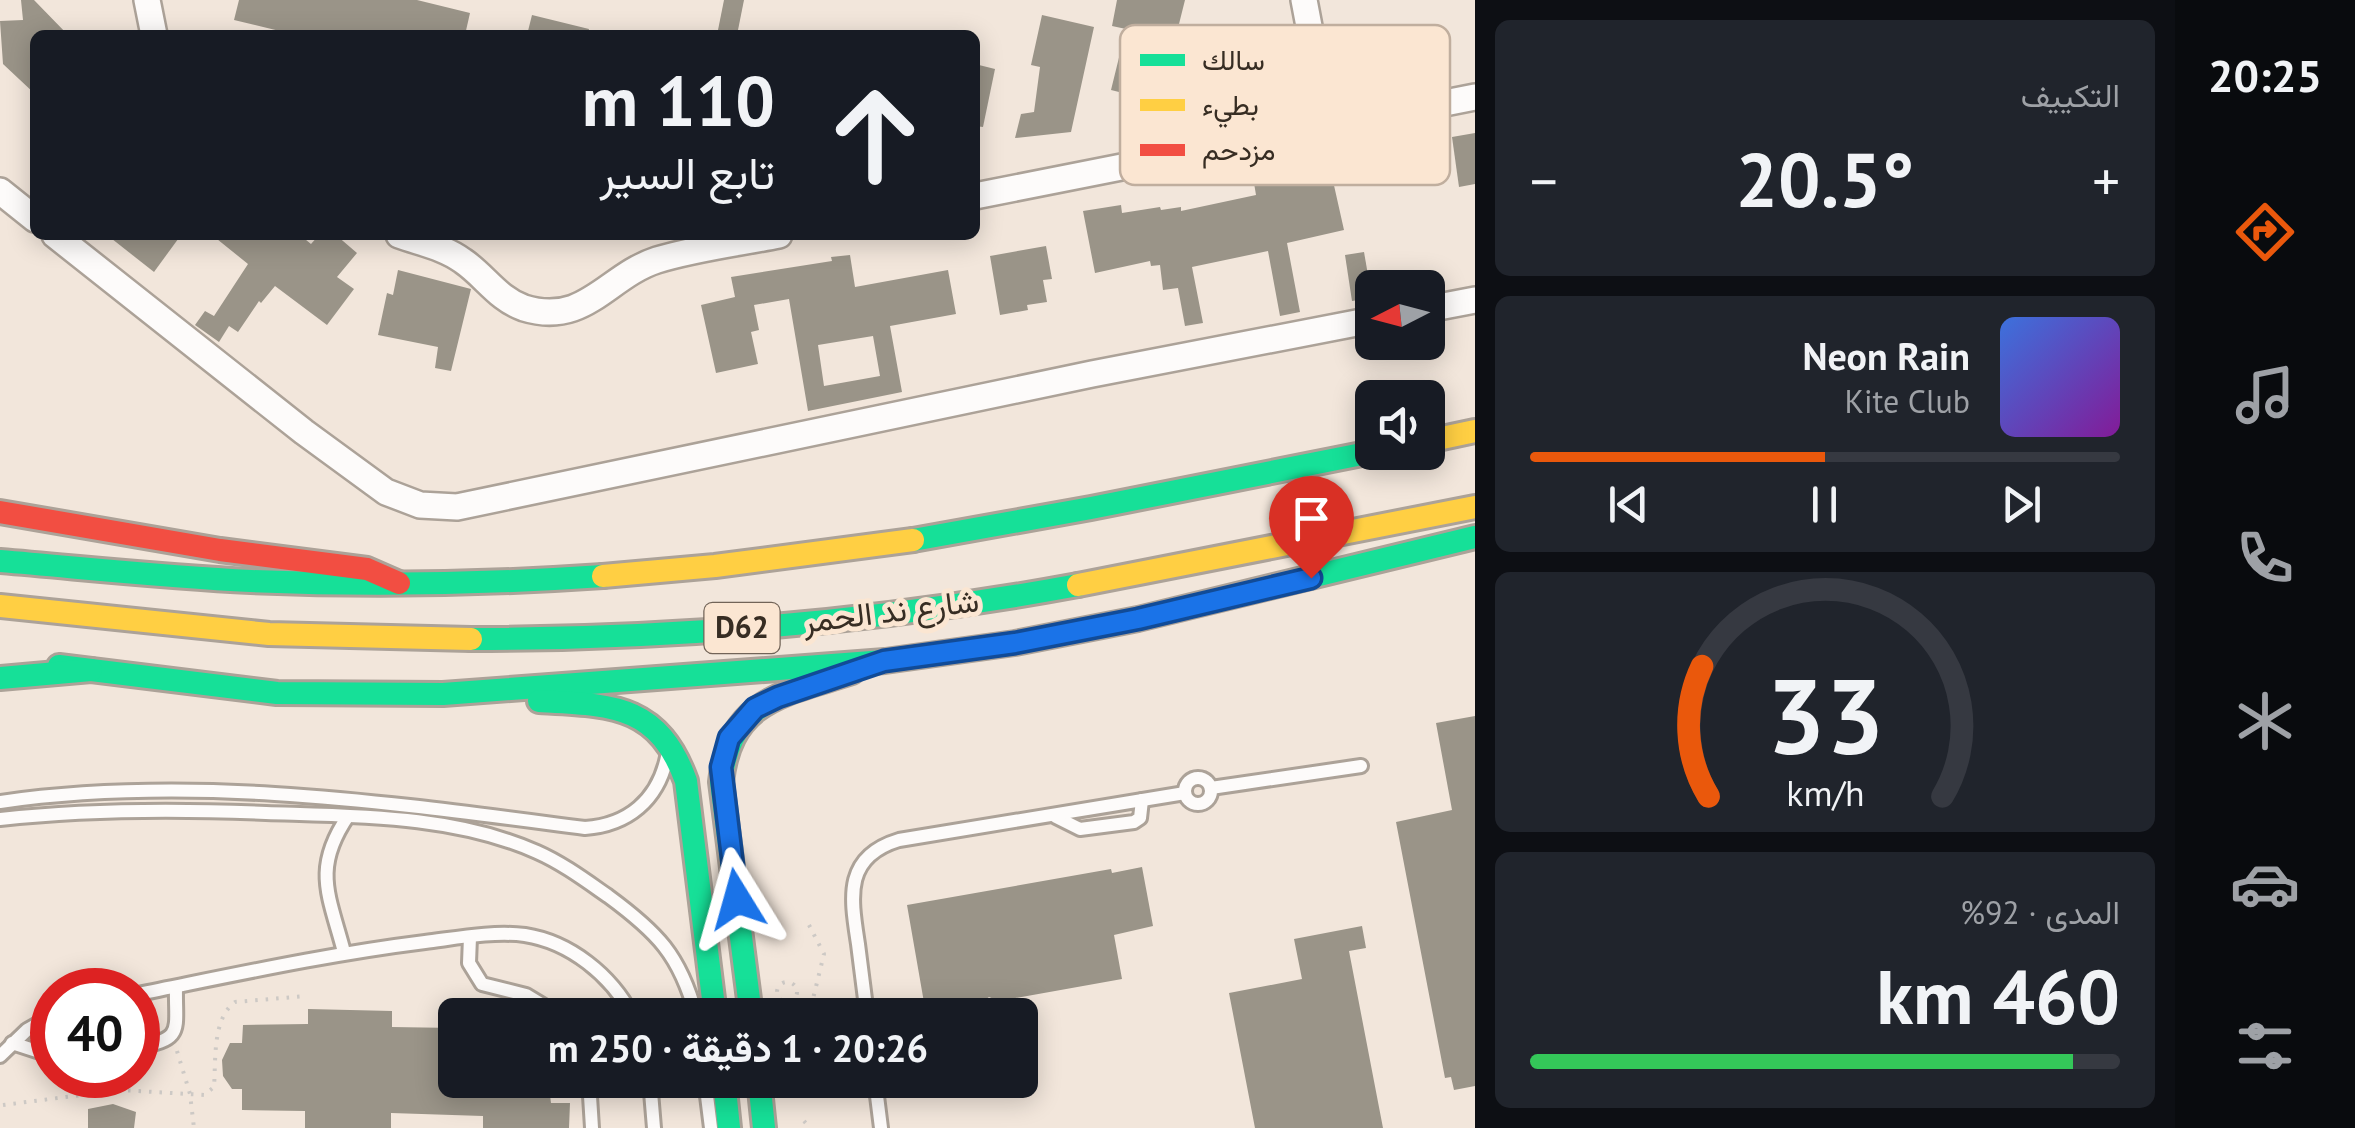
<!DOCTYPE html>
<html lang="ar">
<head>
<meta charset="utf-8">
<style>
  body { margin:0; font-family:"PT Sans",Vazirmatn,sans-serif; background:#20242c; color:#f1f3f6; direction:rtl; height:100vh; display:flex; flex-direction:column; font-size:38px; white-space:nowrap }
  * { box-sizing:border-box; margin:0 }
  p { font-size:32px; color:#9ea1a6 }
  .icon { flex:none; width:55px; height:55px; fill:none; stroke:currentColor; stroke-width:2; stroke-linecap:round; stroke-linejoin:round }
  .map { position:relative; flex:1; overflow:hidden; direction:ltr }
  .panel { display:flex; flex-direction:column; gap:20px; padding:20px; background:#0d0f14; width:700px }
  .panel>* { flex:none }
  .hud { position:absolute; left:30px; top:30px; width:950px; height:210px; border-radius:15px; box-shadow:0 5px 25px #0003; direction:rtl; background:#171b24; color:#f1f3f6; overflow:hidden }
  .needle { width:65px; rotate:264deg }
  .controls { position:absolute; left:1355px; top:270px; display:grid; gap:20px }
  .controls a { display:grid; place-items:center; width:90px; height:90px; border-radius:15px; background:#171b24; box-shadow:0 5px 25px #0003; font-size:50px }
  .speed { position:absolute; left:30px; top:968px; display:flex; gap:20px; font-size:50px; font-weight:700; text-align:center }
  .speed>* { display:grid; place-content:center; width:130px; height:130px; border-radius:50%; background:#171b24; box-shadow:0 5px 25px #0003; line-height:1 }
  .speed .limit { border:15px solid #d22; background:#fff; color:#111 }
  .pin { position:absolute; display:grid; place-items:center; width:85px; height:85px; color:#fff; margin:-102px -42px; border-radius:50% 50% 50% 0; rotate:-45deg; box-shadow:0 0 10px #0007 }
  .pin .icon { rotate:45deg }
  .me { position:absolute; width:110px; margin:-55px; rotate:352deg; stroke-linejoin:round; filter:drop-shadow(0 0 8px #0008) }
  .turn { display:flex; align-items:center; gap:35px; height:210px; padding:0 40px; font-size:45px }
  .turn .icon { width:130px; height:130px; stroke-width:2.5 }
  .turn b { display:block; font-size:70px; line-height:85px }
  .big { font-size:75px; font-weight:800; line-height:1.1 }
  .panel .card { flex:1; display:flex; flex-direction:column; justify-content:center; gap:15px; min-width:0; padding:0 35px; border-radius:15px; background:#20242c }
  .panel .dial { align-items:center; gap:0 }
  .dial svg { height:260px; overflow:visible; fill:none; stroke:#363941; stroke-width:7; stroke-linecap:round; text-anchor:middle }
  .dial text { fill:#f1f3f6; stroke:none }
  .song { display:flex; align-items:center; gap:30px }
  .cover { width:120px; height:120px; border-radius:15px; background:linear-gradient(135deg,hsl(220 70% 55%),hsl(290 70% 35%)) }
  .played { height:10px; border-radius:5px; background:linear-gradient(90deg,#ea580c 50%,#363941 50%) }
  .keys { display:flex; justify-content:space-around; direction:ltr }
  .heat { display:flex; justify-content:space-between; align-items:center; font-size:55px; direction:ltr }
  .charge { height:15px; border-radius:8px; background:linear-gradient(90deg,#34c759 92%,#363941 0) }
  .trip { position:absolute; left:438px; top:998px; width:600px; height:100px; border-radius:15px; background:#171b24; box-shadow:0 5px 25px #0003; font-weight:800; line-height:100px; text-align:center; direction:rtl }
  main { display:flex; flex:1; min-height:0 }
  .tab-bar { display:flex; flex-direction:column; width:180px; justify-content:space-around; align-items:center; background:#090b0e; color:#9ea1a6 }
  .tab-bar .icon { width:70px; height:70px }
  .tab-bar .selected { color:#ea580c }
  .tab-bar b { font-size:45px; color:#f1f3f6 }
  .map>svg:first-child { display:block }
</style>
</head>
<body>
<main>
<nav class="tab-bar">
<b>20:25</b>
<svg class="icon selected" aria-label="directions" viewBox="0 0 24 24"><path d="M12 3l9 9-9 9-9-9zM9 14v-3h6M13 9l2 2-2 2"/></svg>
<svg class="icon" aria-label="music" viewBox="0 0 24 24"><path d="M9 18V5l10-2v13"/><circle cx="6" cy="18" r="3"/><circle cx="16" cy="16" r="3"/></svg>
<svg class="icon" aria-label="phone" viewBox="0 0 24 24"><path d="M5 4h4l2 5-3 2q2 4 5 5l2-3 5 2v4C11 20 4 13 5 4z"/></svg>
<svg class="icon" aria-label="climate" viewBox="0 0 24 24"><path d="M12 3v18M4 7l16 10M4 17L20 7"/></svg>
<svg class="icon" aria-label="car" viewBox="0 0 24 24"><path d="M5 17H2v-5l4-1 3-4h7l3 4 3 1v5h-3M9 17h6M6 11h13"/><circle cx="7" cy="17" r="2"/><circle cx="17" cy="17" r="2"/></svg>
<svg class="icon" aria-label="filters" viewBox="0 0 24 24"><path d="M4 7h16M4 17h16"/><circle cx="9" cy="7" r="2"/><circle cx="15" cy="17" r="2"/></svg>
</nav>
<section class="panel">
<div class="card"><p>التكييف</p>
<div class="heat"><a>−</a><b class="big">20.5°</b><a>+</a></div>
</div>
<div class="card">
<div class="song"><i class="cover"></i><div><b>Neon Rain</b><p>Kite Club</p></div></div>
<div class="played"></div>
<div class="keys"><svg class="icon" aria-label="previous" viewBox="0 0 24 24"><path d="M18 5L8 12l10 7zM5 5v14"/></svg><svg class="icon" aria-label="pause" viewBox="0 0 24 24"><path d="M8 5v14M16 5v14"/></svg><svg class="icon" aria-label="next" viewBox="0 0 24 24"><path d="M6 5l10 7-10 7zM19 5v14"/></svg></div>
</div>
<div class="card dial"><svg viewBox="0 0 100 80">
<path d="M14 69A42 42 0 1 1 86 69"/>
<path d="M14 69A42 42 0 0 1 12 29" stroke="#ea580c"/>
<text x="50" y="56" font-size="32" font-weight="700">33</text>
<text x="50" y="72" font-size="11">km/h</text>
</svg></div>
<div class="card"><p>المدى · 92%</p><b class="big">460 km</b><div class="charge"></div></div>
</section>
<div class="map">
<svg width="1475" height="1128" viewBox="0 0 1475 1128">
  <rect width="100%" height="100%" fill="#f2e6db"/>
  <!-- building -->
  <g fill="#9a9488" fill-rule="evenodd">
    <polygon points="21,0 34,0 68,35 35,35 35,94 3,64 0,21 23,20"/>
    <polygon points="239,0 417,0 470,13 465,35 296,35 234,20"/>
    <polygon points="724,0 744,0 737,35 717,35"/>
    <polygon points="1117,0 1185,0 1174,44 1201,51 1187,109 1111,90 1126,29 1112,26"/>
    <polygon points="532,15 589,29 588,35 527,35"/>
    <polygon points="1042,15 1094,27 1071,132 1015,138 1021,114 1034,112 1040,67 1031,65"/>
    <polygon points="975,64 995,69 983,127 975,126"/>
    <polygon points="1475,133 1475,184 1459,187 1452,137"/>
    <polygon points="1331,172 1344,230 1287,243 1300,312 1280,316 1268,251 1192,267 1203,323 1185,326 1178,288 1163,290 1160,265 1151,266 1150,261 1095,273 1083,211 1121,205 1122,213 1160,207 1161,210 1181,207 1181,211 1256,195 1254,183 1270,180 1271,185"/>
    <polygon points="107,235 181,235 154,272"/>
    <polygon points="212,235 300,235 311,244 319,235 336,235 357,253 337,277 354,289 327,325 275,286 261,303 259,301 238,332 229,326 219,342 195,325 205,311 214,316 248,264"/>
    <polygon points="1046,246 1052,279 1043,280 1047,302 1027,305 1028,310 1000,315 990,256"/>
    <polygon points="1364,252 1372,298 1352,301 1345,255"/>
    <path d="M850,255L855,287L948,270L956,314L890,326L902,392L808,411L789,299L754,305L759,330L751,332L758,364L716,373L701,305L735,297L731,277L832,261L831,257ZM873,336L880,376L824,386L818,345Z"/>
    <polygon points="398,270 471,289 451,371 435,368 438,347 378,335 387,293 393,295"/>
    <polygon points="1475,716 1475,1086 1454,1090 1451,1077 1445,1078 1396,822 1452,810 1436,723"/>
    <polygon points="1142,867 1153,926 1114,935 1122,979 999,1001 989,997 979,1004 926,1014 907,905 1111,869 1112,873"/>
    <polygon points="1362,926 1366,948 1349,951 1383,1128 1255,1128 1229,993 1302,979 1294,939"/>
    <polygon points="308,1009 392,1011 392,1027 455,1028 455,1080 548,1080 551,1103 570,1103 569,1128 483,1128 483,1116 391,1113 391,1128 305,1128 305,1111 242,1110 242,1089 232,1089 223,1076 222,1060 230,1043 242,1043 243,1025 308,1024"/>
    <polygon points="113,1104 136,1112 134,1128 88,1128 88,1109"/>
  </g>
  <g fill="none" stroke-linecap="round" stroke-linejoin="round">
    <!-- lane casing -->
    <g stroke="#aca298" stroke-width="18">
      <g id="lane">
        <circle cx="1198" cy="791" r="13"/>
        <polyline points="1211,788 1361,766"/>
        <path d="M0,802C195,774 391,803 585,828C628,825 658,800 667,757"/>
        <polyline points="1056,817 1080,829 1134,822 1140,818 1142,800"/>
        <path d="M0,819C90,809 176,809 266,813C356,816 454,815 537,852C562,863 585,880 608,896C657,932 680,955 696,1015"/>
        <polyline points="470,937 469,963 482,984 526,995 559,1015"/>
        <path d="M344,952C329,895 312,869 348,816"/>
        <path d="M138,994C233,975 328,954 425,942C457,938 493,931 525,935C570,942 611,975 632,1015"/>
        <path d="M867,1015C864,991 861,968 858,944C851,898 843,857 899,840L1185,793"/>
        <polyline points="983,1015 991,1007"/>
        <polyline points="12,1043 52,1056"/>
        <path d="M138,1047C185,1039 175,1030 176,987"/>
        <polyline points="0,1056 27,1030 52,1016"/>
        <polyline points="589,1080 592,1128"/>
        <polyline points="650,1080 654,1128"/>
        <polyline points="705,1080 711,1128"/>
        <polyline points="875,1080 881,1128"/>
      </g>
    </g>
    <!-- street casing -->
    <g stroke="#aca298" stroke-width="30">
      <g id="street">
        <polyline points="147,0 154,35"/>
        <polyline points="1304,0 1328,126"/>
        <polyline points="0,191 35,219"/>
        <polyline points="975,196 1475,97"/>
        <polyline points="55,235 304,432 386,492 420,505 457,507 1092,374 1372,320"/>
        <path d="M399,235C421,243 444,247 463,261C485,276 498,299 524,308C585,327 607,276 657,260C696,248 739,243 779,235"/>
        <polyline points="1428,309 1475,300"/>
      </g>
    </g>
    <!-- fast casing -->
    <g stroke="#aca298" stroke-width="28">
      <g id="fast">
        <polyline points="913,540 1091,508 1372,452"/>
        <path d="M0,561C84,568 167,577 251,581C369,586 486,584 603,576"/>
        <path d="M471,639C674,639 878,622 1078,585"/>
        <polyline points="59,666 277,693 443,694 885,661 1015,643 1138,619 1475,537"/>
        <polyline points="0,678 91,670"/>
        <path d="M539,701C612,705 658,704 686,781L715,1015"/>
        <path d="M751,1015L721,782C730,699 784,694 852,672"/>
        <polyline points="724,1080 729,1128"/>
        <polyline points="759,1080 764,1128"/>
      </g>
    </g>
    <!-- slow casing -->
    <g stroke="#aca298" stroke-width="28">
      <g id="slow">
        <polyline points="1428,441 1475,431"/>
        <polyline points="603,576 715,566 913,540"/>
        <polyline points="1078,585 1475,507"/>
        <polyline points="0,606 269,634 471,639"/>
      </g>
    </g>
    <!-- jam casing -->
    <g stroke="#aca298" stroke-width="28">
      <polyline id="jam" points="0,512 220,550 367,569 399,583"/>
    </g>
    <!-- path -->
    <g stroke="#cdc9c5" stroke-width="4" stroke-dasharray="2.5 8" stroke-linecap="butt">
      <polyline points="809,925 824,954 809,1015"/>
      <circle cx="787" cy="992" r="10"/>
      <polyline points="177,1051 190,1094 194,1128"/>
      <path d="M3,1105L121,1090L204,1095L214,1087C216,1060 212,1019 235,1002L306,996"/>
      <polyline points="804,1121 810,1128"/>
    </g>
    <!-- lane -->
    <use href="#lane" stroke="#fdfbfa" stroke-width="12"/>
    <!-- street -->
    <use href="#street" stroke="#fdfbfa" stroke-width="25"/>
    <!-- fast -->
    <use href="#fast" stroke="#16e098" stroke-width="22"/>
    <!-- slow -->
    <use href="#slow" stroke="#ffcf43" stroke-width="22"/>
    <!-- jam -->
    <use href="#jam" stroke="#f24e42" stroke-width="22"/>
  </g>
  <g fill="none" stroke-linecap="round" stroke-linejoin="round">
    <!-- route casing -->
    <g stroke="#114b97" stroke-width="25">
      <polyline id="route" points="737,899 721,767 729,738 755,708 778,697 884,661 1015,643 1138,619 1311,578"/>
    </g>
    <!-- route -->
    <use href="#route" stroke="#1a73e8" stroke-width="18"/>
  </g>
  <g text-anchor="middle" stroke-width="10" stroke-linejoin="round" paint-order="stroke">
    <!-- shield labels -->
    <rect fill="#fbe6d2" stroke="#726458" stroke-width="2.5" x="704.5" y="603" width="75" height="50" rx="8"/>
    <g font-size="30" font-weight="bold" fill="#372d23">
      <text x="742" y="638">D62</text>
    </g>
    <!-- street labels -->
    <g font-size="32" fill="#372d23" stroke="#fbe6d2">
      <text transform="translate(891 611) rotate(-7)" y="11">شارع ند الحمر</text>
    </g>
  </g>
  <!-- legend -->
  <rect x="1120" y="25" width="330" height="160" rx="15" fill="#fbe6d2" stroke="#c0ae9e" stroke-width="2.5"/>
  <rect x="1140" y="54" width="45" height="12" fill="#16e098"/>
  <rect x="1140" y="99" width="45" height="12" fill="#ffcf43"/>
  <rect x="1140" y="144" width="45" height="12" fill="#f24e42"/>
  <g font-size="28" fill="#372d23">
    <text x="1202" y="70">سالك</text>
    <text x="1202" y="115">بطيء</text>
    <text x="1202" y="160">مزدحم</text>
  </g>
</svg>
<div class="controls">
<a><svg class="needle" viewBox="-14 -14 28 28"><path d="M0-13l5 13h-10z" fill="#e53935"/><path d="M0 13l5-13h-10z" fill="#9ea1a6"/></svg></a>
<a><svg class="icon" aria-label="sound" viewBox="0 0 24 24"><path d="M4 9h4l5-4v14l-5-4H4zM17 9q2 3 0 6"/></svg></a>
</div>
<div class="speed"><div class="limit">40</div></div>
<div class="pin" style="left:1311px;top:578px;background:#d93025"><svg class="icon" aria-label="arrive" viewBox="0 0 24 24"><path d="M6 21V4h12l-3 4 3 4H6"/></svg></div>
<svg class="me" style="left:737px;top:899px" viewBox="-20 -20 40 40"><path d="M0-17L14 15 0 8-14 15z" fill="#1a73e8" stroke="#fff" stroke-width="4"/></svg>
<div class="trip">20:26 · 1 دقيقة · 250 m</div>
<div class="hud">
<div class="turn"><svg class="icon" aria-label="ahead" viewBox="0 0 24 24"><path d="M12 20V5M6 11l6-6 6 6"/></svg><div><b>110 m</b>تابع السير</div></div>
</div>
</div>
</main>
</body>
</html>
